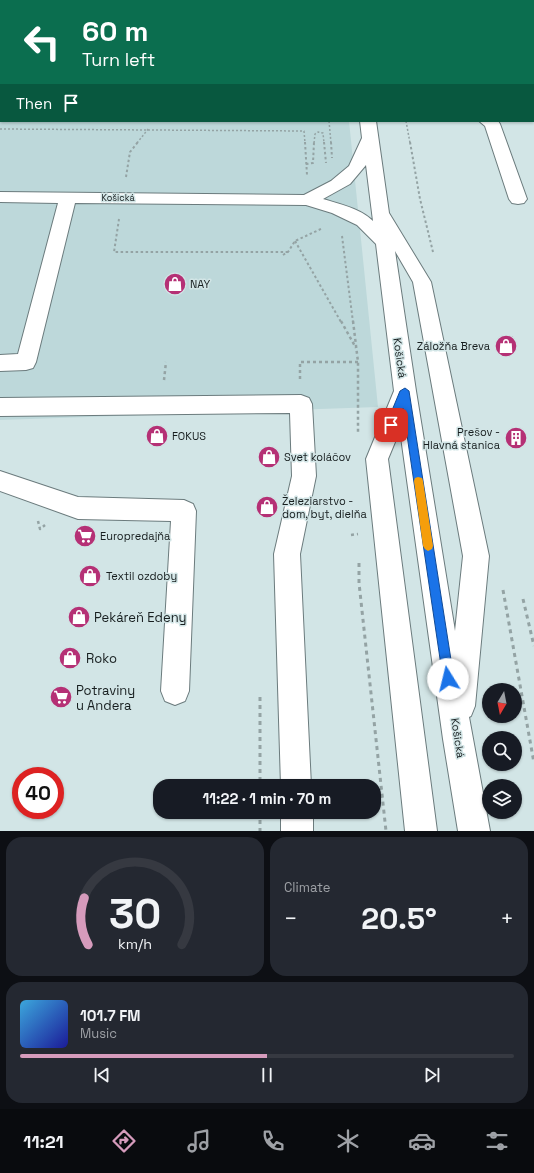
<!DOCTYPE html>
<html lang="en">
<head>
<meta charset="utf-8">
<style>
  body { margin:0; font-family:"Space Grotesk",sans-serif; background:#242831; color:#f1f3f6; height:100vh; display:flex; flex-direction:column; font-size:15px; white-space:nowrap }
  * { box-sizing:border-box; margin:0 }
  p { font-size:13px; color:#9ea1a6 }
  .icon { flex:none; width:22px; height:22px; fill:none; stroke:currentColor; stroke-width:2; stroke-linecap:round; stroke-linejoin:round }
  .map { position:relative; height:831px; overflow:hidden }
  .side { display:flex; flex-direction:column; gap:6px; padding:6px; background:#0d0f14; flex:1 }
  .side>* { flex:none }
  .top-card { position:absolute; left:0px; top:0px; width:534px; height:122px; box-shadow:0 1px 3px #0004; background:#0b6e4f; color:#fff; overflow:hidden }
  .needle { width:26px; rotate:190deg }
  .tools { position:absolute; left:482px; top:683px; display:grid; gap:8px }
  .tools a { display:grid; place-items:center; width:40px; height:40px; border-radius:50%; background:#171b24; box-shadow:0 1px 3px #0004; font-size:20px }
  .speed { position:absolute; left:12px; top:767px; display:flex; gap:8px; font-size:20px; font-weight:700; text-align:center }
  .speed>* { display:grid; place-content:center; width:52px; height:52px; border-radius:50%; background:#171b24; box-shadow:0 1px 3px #0004; line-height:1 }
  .speed .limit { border:6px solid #d22; background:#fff; color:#111 }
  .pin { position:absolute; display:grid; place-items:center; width:34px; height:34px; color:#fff; margin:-17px; border-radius:8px; box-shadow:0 2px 6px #0006 }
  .me { position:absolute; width:44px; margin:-22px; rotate:351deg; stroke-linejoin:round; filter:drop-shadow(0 0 3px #0008) }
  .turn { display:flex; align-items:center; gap:14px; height:84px; padding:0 16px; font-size:18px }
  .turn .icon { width:52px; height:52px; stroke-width:2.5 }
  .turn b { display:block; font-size:28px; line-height:34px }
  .then { display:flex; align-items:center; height:38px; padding:0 16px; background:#0003; gap:8px; font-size:15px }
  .big { font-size:30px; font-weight:600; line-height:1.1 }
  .side .widget { flex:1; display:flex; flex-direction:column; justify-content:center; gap:6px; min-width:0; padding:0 14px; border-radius:16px; background:#242831 }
  .side .dial { align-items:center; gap:0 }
  .dial svg { height:104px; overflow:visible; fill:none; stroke:#363941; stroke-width:7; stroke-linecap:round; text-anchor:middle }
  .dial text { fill:#f1f3f6; stroke:none }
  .song { display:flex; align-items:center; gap:12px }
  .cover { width:48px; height:48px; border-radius:6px; background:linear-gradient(135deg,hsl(200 70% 55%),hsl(240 70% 35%)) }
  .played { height:4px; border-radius:2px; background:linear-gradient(90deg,#d69bbc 50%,#363941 50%) }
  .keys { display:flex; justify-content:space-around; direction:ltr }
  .heat { display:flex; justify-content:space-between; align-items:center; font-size:22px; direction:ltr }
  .side .tiles { flex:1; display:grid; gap:6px; grid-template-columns:1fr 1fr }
  .widget:last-child { grid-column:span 2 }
  .trip { position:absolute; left:153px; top:779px; width:228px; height:40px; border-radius:16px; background:#171b24; box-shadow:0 1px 3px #0004; font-weight:600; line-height:40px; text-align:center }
  .dock { display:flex; height:64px; justify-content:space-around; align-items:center; background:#090b0e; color:#9ea1a6 }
  .dock .icon { width:28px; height:28px }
  .dock .current { color:#d69bbc }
  .dock b { font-size:18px; color:#f1f3f6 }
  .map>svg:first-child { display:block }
</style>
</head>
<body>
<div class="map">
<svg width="534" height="831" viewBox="0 0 534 831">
  <rect width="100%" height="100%" fill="#d2e5e6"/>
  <!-- built -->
  <g fill="#bdd8da">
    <polygon points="103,0 336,0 337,1 99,1"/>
    <polygon points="0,36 1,121 349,121 378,407 0,420"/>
  </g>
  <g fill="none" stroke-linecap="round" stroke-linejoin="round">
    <!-- minor casing -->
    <g stroke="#6b7b7d" stroke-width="2">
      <g id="minor">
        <rect x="347" y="0" width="12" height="1"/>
        <rect x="408" y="0" width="12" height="1"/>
        <rect x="0" y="47" width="1" height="8"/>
        <path d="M360,121H376L389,213L431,282L489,556L475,706L471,716L469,717L490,831H458L443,739L400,430L388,459L437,831H405L366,459L394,391L376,244L357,225L332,213L306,205L75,203L36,362L33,368L26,370L0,371V355L18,354L58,203L0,202V192L304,195L331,181L349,166L362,138ZM366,165L373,221C360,208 339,204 323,199L350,184ZM395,251L413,282L463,556L455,631L416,391Z"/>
        <polygon points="479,121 498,121 500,124 527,199 524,203 518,204 512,203 509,199 485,126"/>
        <polygon points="301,395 309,398 312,404 316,476 300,554 311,786 281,786 274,554 292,476 290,413 0,416 0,398"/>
        <polygon points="0,471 78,497 184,500 193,504 196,511 189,691 185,701 175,705 165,701 161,691 171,521 78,519 0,491"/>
        <rect x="281" y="812" width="32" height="19"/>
      </g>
    </g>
    <!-- major casing -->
    <g stroke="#2397a0" stroke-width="2">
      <g id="major">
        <polygon points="37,0 52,0 37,1"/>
        <rect x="0" y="12" width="1" height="8"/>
      </g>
    </g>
    <!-- path-far3 -->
    <g stroke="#94a3a4" stroke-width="1.5" stroke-dasharray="2 2" stroke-linecap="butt">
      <polyline points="86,1 89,0"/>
      <polyline points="329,121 331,143"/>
      <polyline points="406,121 410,143"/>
      <polyline points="0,129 304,131 305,143"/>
      <polyline points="137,143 149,128"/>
      <polyline points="314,143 315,134 318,132 323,133 324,143"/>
    </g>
    <!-- path-far2 -->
    <g stroke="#94a3a4" stroke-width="2" stroke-dasharray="2.5 2.5" stroke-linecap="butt">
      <polyline points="305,142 307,175"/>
      <polyline points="324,142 326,163"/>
      <polyline points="331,142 332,158"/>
      <polyline points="410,142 420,199 433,252"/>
      <polyline points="306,164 313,163 314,142"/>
      <polyline points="126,177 130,152 138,142"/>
      <polyline points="119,219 114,252 288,252"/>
      <polyline points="342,236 353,322"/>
      <polyline points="295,241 341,322"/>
      <polyline points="283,255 288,252 295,241 323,228"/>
    </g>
    <!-- path-far1 -->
    <g stroke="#94a3a4" stroke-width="2.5" stroke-dasharray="3 3" stroke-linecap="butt">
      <polyline points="341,321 356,348"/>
      <polyline points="353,321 358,362 358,432"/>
      <polyline points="300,379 300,362 358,362"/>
      <polyline points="164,380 166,362"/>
      <polyline points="38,521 40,529 45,525"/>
      <polyline points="351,535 358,534"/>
    </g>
    <!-- path -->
    <g stroke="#94a3a4" stroke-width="3" stroke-dasharray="4 4" stroke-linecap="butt">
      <polyline points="359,563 359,583 386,831"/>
      <polyline points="503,590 534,763"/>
      <polyline points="523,599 534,646"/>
      <polyline points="260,697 260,786"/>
      <polyline points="260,812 260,831"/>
    </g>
    <!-- minor -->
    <use href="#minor" fill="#fff" fill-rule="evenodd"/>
    <!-- major -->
    <use href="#major" fill="#7fe8ef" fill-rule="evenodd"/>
  </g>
  <!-- route -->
  <polygon fill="#1a73e8" stroke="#114b97" points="405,388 409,391 454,679 453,683 448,685 444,683 443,679 403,408 394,428 388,428 386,425 400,391"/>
  <!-- slow -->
  <polygon fill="#f59e0b" points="418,477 422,478 423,481 433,546 432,549 428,551 425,549 423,546 414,481 415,478"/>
  <!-- icons -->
  <defs>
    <g id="shop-disc" transform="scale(1.15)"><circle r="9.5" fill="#b53075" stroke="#d2e5e6"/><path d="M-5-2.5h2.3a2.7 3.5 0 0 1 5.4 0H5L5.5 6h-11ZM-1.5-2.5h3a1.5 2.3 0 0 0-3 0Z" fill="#fff"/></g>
    <g id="building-disc" transform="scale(1.15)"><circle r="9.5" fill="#b53075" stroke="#d2e5e6"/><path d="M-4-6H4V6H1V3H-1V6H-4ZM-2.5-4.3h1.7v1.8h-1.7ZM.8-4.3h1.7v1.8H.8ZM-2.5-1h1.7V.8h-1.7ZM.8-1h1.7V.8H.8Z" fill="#fff"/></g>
    <g id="supermarket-disc" transform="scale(1.15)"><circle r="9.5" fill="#b53075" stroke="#d2e5e6"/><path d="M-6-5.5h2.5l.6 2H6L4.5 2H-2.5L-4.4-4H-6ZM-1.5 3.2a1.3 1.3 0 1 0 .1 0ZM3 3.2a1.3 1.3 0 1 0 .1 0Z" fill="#fff"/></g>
  </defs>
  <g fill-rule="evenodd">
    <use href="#shop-disc" x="175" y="284"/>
    <use href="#shop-disc" x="506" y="346"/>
    <use href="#shop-disc" x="157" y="436"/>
    <use href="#building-disc" x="516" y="438"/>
    <use href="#shop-disc" x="269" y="457"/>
    <use href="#shop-disc" x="267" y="507"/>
    <use href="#supermarket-disc" x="85" y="536"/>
    <use href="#shop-disc" x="90" y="576"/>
    <use href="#shop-disc" x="79" y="617"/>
    <use href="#shop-disc" x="70" y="658"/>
    <use href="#supermarket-disc" x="61" y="697"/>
  </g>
  <g text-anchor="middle" stroke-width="3" stroke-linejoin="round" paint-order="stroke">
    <!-- far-street labels -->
    <g font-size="9" fill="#171e1f" stroke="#d2e5e6">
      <text x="118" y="201">Košická</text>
    </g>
    <!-- poi labels -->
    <g font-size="11" fill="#171e1f" stroke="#d2e5e6" text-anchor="start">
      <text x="190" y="288">NAY</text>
      <text x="490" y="350" text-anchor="end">Záložňa Breva</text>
      <text x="500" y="436" text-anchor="end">Prešov -<tspan x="500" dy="13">Hlavná stanica</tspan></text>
      <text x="172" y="440">FOKUS</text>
      <text x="284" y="461">Svet koláčov</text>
      <text x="282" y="505">Železiarstvo -<tspan x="282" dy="13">dom, byt, dielňa</tspan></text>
      <text x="100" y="540">Europredajňa</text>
      <text x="106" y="580">Textil ozdoby</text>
    </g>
    <!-- street labels -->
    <g font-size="11" fill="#171e1f" stroke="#d2e5e6">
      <text transform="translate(400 358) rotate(82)" y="4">Košická</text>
      <text transform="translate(458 738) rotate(81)" y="4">Košická</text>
    </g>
    <!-- near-poi labels -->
    <g font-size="13" fill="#171e1f" stroke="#d2e5e6" text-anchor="start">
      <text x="94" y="622">Pekáreň Edeny</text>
      <text x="86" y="663">Roko</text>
      <text x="76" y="695">Potraviny<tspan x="76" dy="15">u Andera</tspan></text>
    </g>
  </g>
</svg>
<div class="tools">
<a><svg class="needle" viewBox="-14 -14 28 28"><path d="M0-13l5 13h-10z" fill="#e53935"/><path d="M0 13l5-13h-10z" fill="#9ea1a6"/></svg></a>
<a><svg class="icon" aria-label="search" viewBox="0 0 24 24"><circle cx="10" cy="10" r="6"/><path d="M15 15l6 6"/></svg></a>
<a><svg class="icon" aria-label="layers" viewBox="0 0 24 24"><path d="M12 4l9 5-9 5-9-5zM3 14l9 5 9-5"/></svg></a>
</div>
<div class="speed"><div class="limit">40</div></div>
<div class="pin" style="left:391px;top:425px;background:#d93025"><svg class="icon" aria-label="arrive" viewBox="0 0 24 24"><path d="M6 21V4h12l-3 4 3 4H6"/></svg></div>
<svg class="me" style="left:448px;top:679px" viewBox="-20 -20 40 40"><circle r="19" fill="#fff"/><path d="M0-13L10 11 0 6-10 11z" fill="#1a73e8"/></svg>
<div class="trip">11:22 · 1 min · 70 m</div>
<div class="top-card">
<div class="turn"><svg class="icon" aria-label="left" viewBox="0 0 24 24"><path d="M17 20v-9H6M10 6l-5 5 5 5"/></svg><div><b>60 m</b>Turn left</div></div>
<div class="then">Then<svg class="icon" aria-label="arrive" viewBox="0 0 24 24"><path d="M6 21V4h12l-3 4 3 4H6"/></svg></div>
</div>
</div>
<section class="side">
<div class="tiles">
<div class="widget dial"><svg viewBox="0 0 100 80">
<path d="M14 69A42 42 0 1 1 86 69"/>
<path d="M14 69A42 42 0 0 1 11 33" stroke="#d69bbc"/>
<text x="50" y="56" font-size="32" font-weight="700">30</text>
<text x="50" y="72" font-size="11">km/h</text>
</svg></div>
<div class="widget"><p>Climate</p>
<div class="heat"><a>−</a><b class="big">20.5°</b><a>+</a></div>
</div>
<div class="widget">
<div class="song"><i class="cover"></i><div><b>101.7 FM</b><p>Music</p></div></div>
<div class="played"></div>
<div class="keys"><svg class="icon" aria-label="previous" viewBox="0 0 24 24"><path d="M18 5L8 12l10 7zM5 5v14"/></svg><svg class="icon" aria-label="pause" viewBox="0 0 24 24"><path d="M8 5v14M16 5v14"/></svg><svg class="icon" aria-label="next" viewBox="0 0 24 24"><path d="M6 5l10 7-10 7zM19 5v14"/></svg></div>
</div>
</div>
</section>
<nav class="dock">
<b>11:21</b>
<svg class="icon current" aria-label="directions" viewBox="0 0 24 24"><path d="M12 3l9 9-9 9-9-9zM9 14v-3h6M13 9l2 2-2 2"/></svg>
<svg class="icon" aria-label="music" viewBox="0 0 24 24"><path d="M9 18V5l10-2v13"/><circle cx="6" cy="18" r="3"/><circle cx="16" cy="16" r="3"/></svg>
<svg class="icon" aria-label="phone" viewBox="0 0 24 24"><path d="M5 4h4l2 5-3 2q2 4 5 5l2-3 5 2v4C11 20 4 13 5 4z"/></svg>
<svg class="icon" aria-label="climate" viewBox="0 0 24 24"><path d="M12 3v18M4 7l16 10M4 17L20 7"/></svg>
<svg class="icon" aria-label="car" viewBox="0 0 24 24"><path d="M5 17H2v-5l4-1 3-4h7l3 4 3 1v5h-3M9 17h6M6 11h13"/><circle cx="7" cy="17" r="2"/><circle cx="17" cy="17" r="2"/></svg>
<svg class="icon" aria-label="filters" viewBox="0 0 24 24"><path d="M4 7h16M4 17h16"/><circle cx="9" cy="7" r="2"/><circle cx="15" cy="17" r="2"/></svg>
</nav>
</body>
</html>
